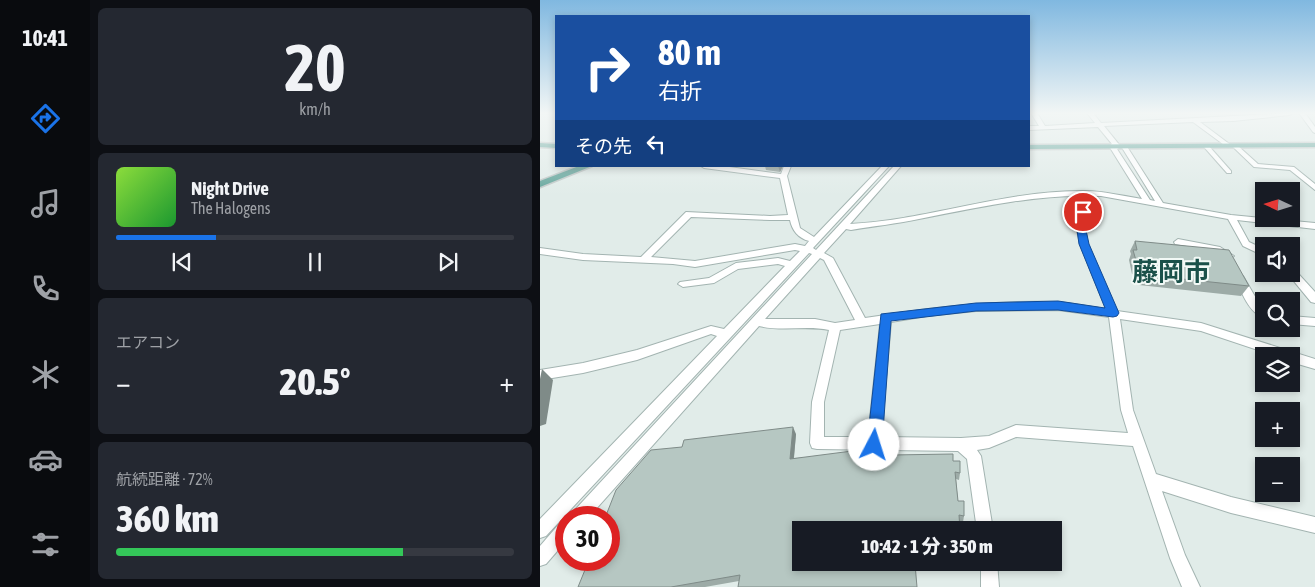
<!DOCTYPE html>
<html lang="ja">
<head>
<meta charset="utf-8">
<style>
  body { margin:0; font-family:"Asap Condensed","Noto Sans JP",sans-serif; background:#242831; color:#f1f3f6; height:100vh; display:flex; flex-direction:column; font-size:19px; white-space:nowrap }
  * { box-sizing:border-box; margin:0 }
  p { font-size:16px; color:#9ea1a6 }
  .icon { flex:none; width:28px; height:28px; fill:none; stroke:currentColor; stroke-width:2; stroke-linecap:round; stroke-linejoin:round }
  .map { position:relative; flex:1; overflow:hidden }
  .panel { display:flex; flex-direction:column; gap:8px; padding:8px; background:#0d0f14; width:450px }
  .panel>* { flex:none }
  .banner { position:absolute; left:15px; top:15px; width:475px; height:152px; border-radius:0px; box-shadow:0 2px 8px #0003; background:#1a4fa0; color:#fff; overflow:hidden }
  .needle { width:32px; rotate:274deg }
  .buttons { position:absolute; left:715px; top:182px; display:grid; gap:10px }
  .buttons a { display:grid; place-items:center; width:45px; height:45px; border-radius:0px; background:#171b24; box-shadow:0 2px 8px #0003; font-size:25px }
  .speed { position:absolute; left:15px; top:506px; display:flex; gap:10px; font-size:25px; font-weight:700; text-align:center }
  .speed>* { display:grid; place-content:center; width:65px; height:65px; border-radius:50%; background:#171b24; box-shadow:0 2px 8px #0003; line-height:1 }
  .speed .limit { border:8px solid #d22; background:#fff; color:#111 }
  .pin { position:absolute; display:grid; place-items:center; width:42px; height:42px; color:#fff; margin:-21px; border:2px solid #fff; border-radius:50%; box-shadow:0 1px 5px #0007 }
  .me { position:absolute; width:55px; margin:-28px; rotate:5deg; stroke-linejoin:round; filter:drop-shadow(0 0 4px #0008) }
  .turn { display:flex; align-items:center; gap:18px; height:105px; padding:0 20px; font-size:22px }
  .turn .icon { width:65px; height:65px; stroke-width:2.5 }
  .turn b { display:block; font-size:35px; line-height:42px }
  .then { display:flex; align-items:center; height:48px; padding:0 20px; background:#0003; gap:10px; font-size:19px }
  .big { font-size:38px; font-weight:800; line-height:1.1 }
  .panel .card { flex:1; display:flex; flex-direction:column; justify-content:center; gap:8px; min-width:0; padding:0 18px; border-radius:8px; background:#242831 }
  .panel .dial { align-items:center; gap:0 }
  .dial b { font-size:65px; line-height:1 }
  .song { display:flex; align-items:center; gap:15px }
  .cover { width:60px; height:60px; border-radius:8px; background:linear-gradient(135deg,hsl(90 70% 55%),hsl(130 70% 35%)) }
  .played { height:5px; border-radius:2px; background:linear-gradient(90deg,#1a73e8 25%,#363941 25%) }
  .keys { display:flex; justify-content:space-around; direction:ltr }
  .heat { display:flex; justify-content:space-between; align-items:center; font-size:28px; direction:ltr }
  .charge { height:8px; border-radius:4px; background:linear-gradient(90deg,#34c759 72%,#363941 0) }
  .trip { position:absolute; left:252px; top:521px; width:270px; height:50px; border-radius:0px; background:#171b24; box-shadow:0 2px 8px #0003; font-weight:800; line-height:50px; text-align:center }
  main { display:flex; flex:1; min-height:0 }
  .tabs { display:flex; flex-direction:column; width:90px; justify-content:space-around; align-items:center; background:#090b0e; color:#9ea1a6 }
  .tabs .icon { width:35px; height:35px }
  .tabs .active { color:#1a73e8 }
  .tabs b { font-size:22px; color:#f1f3f6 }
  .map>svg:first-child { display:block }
</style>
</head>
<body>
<main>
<nav class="tabs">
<b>10:41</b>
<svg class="icon active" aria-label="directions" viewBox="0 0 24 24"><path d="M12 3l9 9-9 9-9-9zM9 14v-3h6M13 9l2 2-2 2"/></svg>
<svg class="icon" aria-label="music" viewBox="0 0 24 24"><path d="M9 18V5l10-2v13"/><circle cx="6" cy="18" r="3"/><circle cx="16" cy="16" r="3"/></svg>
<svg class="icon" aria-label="phone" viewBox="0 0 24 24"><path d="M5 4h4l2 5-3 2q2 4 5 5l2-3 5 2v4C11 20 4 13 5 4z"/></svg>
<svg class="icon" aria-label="climate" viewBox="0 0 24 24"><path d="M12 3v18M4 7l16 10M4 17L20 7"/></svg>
<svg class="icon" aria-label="car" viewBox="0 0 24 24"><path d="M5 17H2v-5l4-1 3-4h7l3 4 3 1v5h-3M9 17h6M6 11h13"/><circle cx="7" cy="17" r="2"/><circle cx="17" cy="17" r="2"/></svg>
<svg class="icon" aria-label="filters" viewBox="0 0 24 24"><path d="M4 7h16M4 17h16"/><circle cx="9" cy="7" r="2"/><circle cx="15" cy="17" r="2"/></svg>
</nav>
<section class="panel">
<div class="card dial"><b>20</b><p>km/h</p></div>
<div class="card">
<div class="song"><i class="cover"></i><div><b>Night Drive</b><p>The Halogens</p></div></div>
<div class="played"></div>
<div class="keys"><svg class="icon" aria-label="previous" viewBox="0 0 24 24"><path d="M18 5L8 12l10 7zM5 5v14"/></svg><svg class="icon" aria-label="pause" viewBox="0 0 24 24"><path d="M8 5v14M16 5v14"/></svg><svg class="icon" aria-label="next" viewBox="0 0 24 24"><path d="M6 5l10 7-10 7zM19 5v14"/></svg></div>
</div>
<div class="card"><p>エアコン</p>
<div class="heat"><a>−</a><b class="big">20.5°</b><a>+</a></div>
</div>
<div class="card"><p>航続距離 · 72%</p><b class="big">360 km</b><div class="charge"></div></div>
</section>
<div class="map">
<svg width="775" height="587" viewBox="0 0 775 587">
  <rect width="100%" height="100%" fill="#e1ece9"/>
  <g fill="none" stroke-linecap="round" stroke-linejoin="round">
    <!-- minor casing -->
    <g stroke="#a3b4b1" stroke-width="2">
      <g id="minor">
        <path d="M491,113H497L505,126L555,123L547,113H553L561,123L753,113L750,115L693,121L660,122L692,146L697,145L718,164L754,167L775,184V190L750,170L714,167L692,146L687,147L653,122L564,126L581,147L577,149L610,200L615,201L581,146L582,145H586L623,203L691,215L775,223V229L697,220L709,242L724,249V256L703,246L688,219L561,196H548L545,230L548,244L577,311L661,323L775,359V369L751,362V356H736L661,331L580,319L593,410L616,474L691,497L775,517V533L691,513L622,491L645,555L660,587H642L630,558L593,446L476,437L449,448L437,450L441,456L453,530H437L427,459L418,451L277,449L272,448L270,443L272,402L289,330C266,325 242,332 219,326L48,518H29L32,513L272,254L269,253L6,536L0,538V519L177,336L171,334L97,360L43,373L0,380V370L43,363L97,350L171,326L184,329L245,266L238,264L198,269L174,283L143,287L138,284L140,282L169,278L196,263L238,258L250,261L260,251L255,250L155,267L133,264L43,260L0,254V248L43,254L101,257L146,212L230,216L248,215L240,178L164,168L161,166H182L241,174L244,166H251L247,176L260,228L274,237L342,166H349L273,248L276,250L354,166H361L310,224C389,220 465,190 545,191C564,191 583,196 602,199L569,146L572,144L558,127L489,130V126H499ZM541,196L537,230L540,244L566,309C550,307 533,303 517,302C452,300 388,308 325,318L293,258L284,253L306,229L311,230C334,226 356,224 379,219C432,209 486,196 541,196ZM151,217L230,220H250C252,230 258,238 269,241L265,246L255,244L155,261L111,257ZM280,258L284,260L315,320L295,323L275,319H225ZM518,310L569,317L581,410L588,433L476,425L449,436L421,438L341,437L351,322L387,316L436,311ZM340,324L328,437H284V402L300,330Z"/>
        <polygon points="759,113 765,113 775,127 775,133 773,132"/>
        <polygon points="664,145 668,145 691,171 691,173 687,173 664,147"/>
        <polygon points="638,239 680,247 694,256 689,259 674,251 635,244 634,242"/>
        <polygon points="751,268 754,269 775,292 775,303 771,302 748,274 751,274"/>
        <path d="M700,275L703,276L720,305L724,308V318C708,312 702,292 695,278Z"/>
        <polygon points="751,316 775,318 775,326 751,324"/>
        <polygon points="26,521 26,541 6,564 0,566 0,546 20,523"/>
        <polygon points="441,562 457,562 459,587 441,587"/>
      </g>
    </g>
    <!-- major casing -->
    <g stroke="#c1c9c8" stroke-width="3">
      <g id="major">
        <polygon points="0,143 16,144 16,148 0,147"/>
        <polygon points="775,143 775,147 489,149 489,145"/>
        <polygon points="39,166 52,166 0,187 0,181"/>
      </g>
    </g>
    <!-- minor -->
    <use href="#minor" fill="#fff" fill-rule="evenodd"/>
    <!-- major -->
    <use href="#major" fill="#63a59b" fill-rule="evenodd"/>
  </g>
  <!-- wall -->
  <g fill="#9daba7">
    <polygon points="225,166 243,166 240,172 226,170"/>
    <polygon points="751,207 755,212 752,217 751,217"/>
    <polygon points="595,241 709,286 701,296 599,285 596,275 592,274 589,260 591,254 590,251"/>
    <polygon points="256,434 254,458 352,455 413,461 420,473 419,480 416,479 418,501 424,516 423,522 419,521 261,530 405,562 404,570 375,569 199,581 165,587 38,587 142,447"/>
  </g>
  <!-- shaded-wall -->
  <g fill="#7f8b88">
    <polygon points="238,166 243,166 240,172"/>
    <polygon points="2,369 13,380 6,424 0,426 0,379"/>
    <polygon points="253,427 256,434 253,466 250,459"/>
  </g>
  <!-- building -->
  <g fill="#b6c7c2" stroke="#7f8b88">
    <polygon points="751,207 755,212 751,212"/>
    <polygon points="595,241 689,250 709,286 604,275 601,264 597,264 593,250 597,250"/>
    <polygon points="253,427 250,459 351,446 351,455 413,454 413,461 420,461 420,473 415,472 418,501 424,501 424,516 419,515 420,530 261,530 261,562 405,562 405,565 375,564 377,587 198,587 200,575 131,587 38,587 49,560 69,560 69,518 65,518 76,490 111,450 142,447 144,440"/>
  </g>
  <!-- sky -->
  <linearGradient id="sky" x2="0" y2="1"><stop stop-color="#80b8e0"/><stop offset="0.58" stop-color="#f2f6f5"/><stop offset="1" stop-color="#f2f6f5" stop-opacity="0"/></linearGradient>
  <rect width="775" height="195" fill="url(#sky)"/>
  <!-- route -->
  <polygon fill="#1a73e8" stroke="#114b97" points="543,209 548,212 546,230 549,244 579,313 577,316 573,317 518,310 436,311 351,321 342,445 340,450 334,453 329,450 327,445 341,314 436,303 518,301 565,308 539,244 537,230 539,212"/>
  <g text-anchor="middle" stroke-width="4" stroke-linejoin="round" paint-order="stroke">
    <!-- town labels -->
    <g font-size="26" font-weight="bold" fill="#1b514a" stroke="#f2f9f6">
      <text x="631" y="281">藤岡市</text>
    </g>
  </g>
</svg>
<div class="buttons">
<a><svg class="needle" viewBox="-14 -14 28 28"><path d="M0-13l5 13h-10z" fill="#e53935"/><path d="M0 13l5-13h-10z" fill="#9ea1a6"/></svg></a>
<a><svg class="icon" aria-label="sound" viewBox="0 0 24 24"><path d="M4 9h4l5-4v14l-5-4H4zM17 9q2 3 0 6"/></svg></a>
<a><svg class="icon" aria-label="search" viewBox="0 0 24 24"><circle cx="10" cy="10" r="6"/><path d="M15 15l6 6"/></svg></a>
<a><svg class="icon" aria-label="layers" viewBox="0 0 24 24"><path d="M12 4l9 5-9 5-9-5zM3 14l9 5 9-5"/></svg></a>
<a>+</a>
<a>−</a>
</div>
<div class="speed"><div class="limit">30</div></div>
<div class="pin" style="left:543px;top:212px;background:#d93025"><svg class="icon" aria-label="arrive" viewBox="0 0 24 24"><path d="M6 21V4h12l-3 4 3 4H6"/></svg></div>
<svg class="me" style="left:334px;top:445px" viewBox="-20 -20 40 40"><circle r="19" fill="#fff"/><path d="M0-13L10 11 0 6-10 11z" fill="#1a73e8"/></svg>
<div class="trip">10:42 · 1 分 · 350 m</div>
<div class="banner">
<div class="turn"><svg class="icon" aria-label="right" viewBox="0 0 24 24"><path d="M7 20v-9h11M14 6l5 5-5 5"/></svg><div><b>80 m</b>右折</div></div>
<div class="then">その先<svg class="icon" aria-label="left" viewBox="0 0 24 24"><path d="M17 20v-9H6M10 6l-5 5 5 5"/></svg></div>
</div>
</div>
</main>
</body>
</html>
